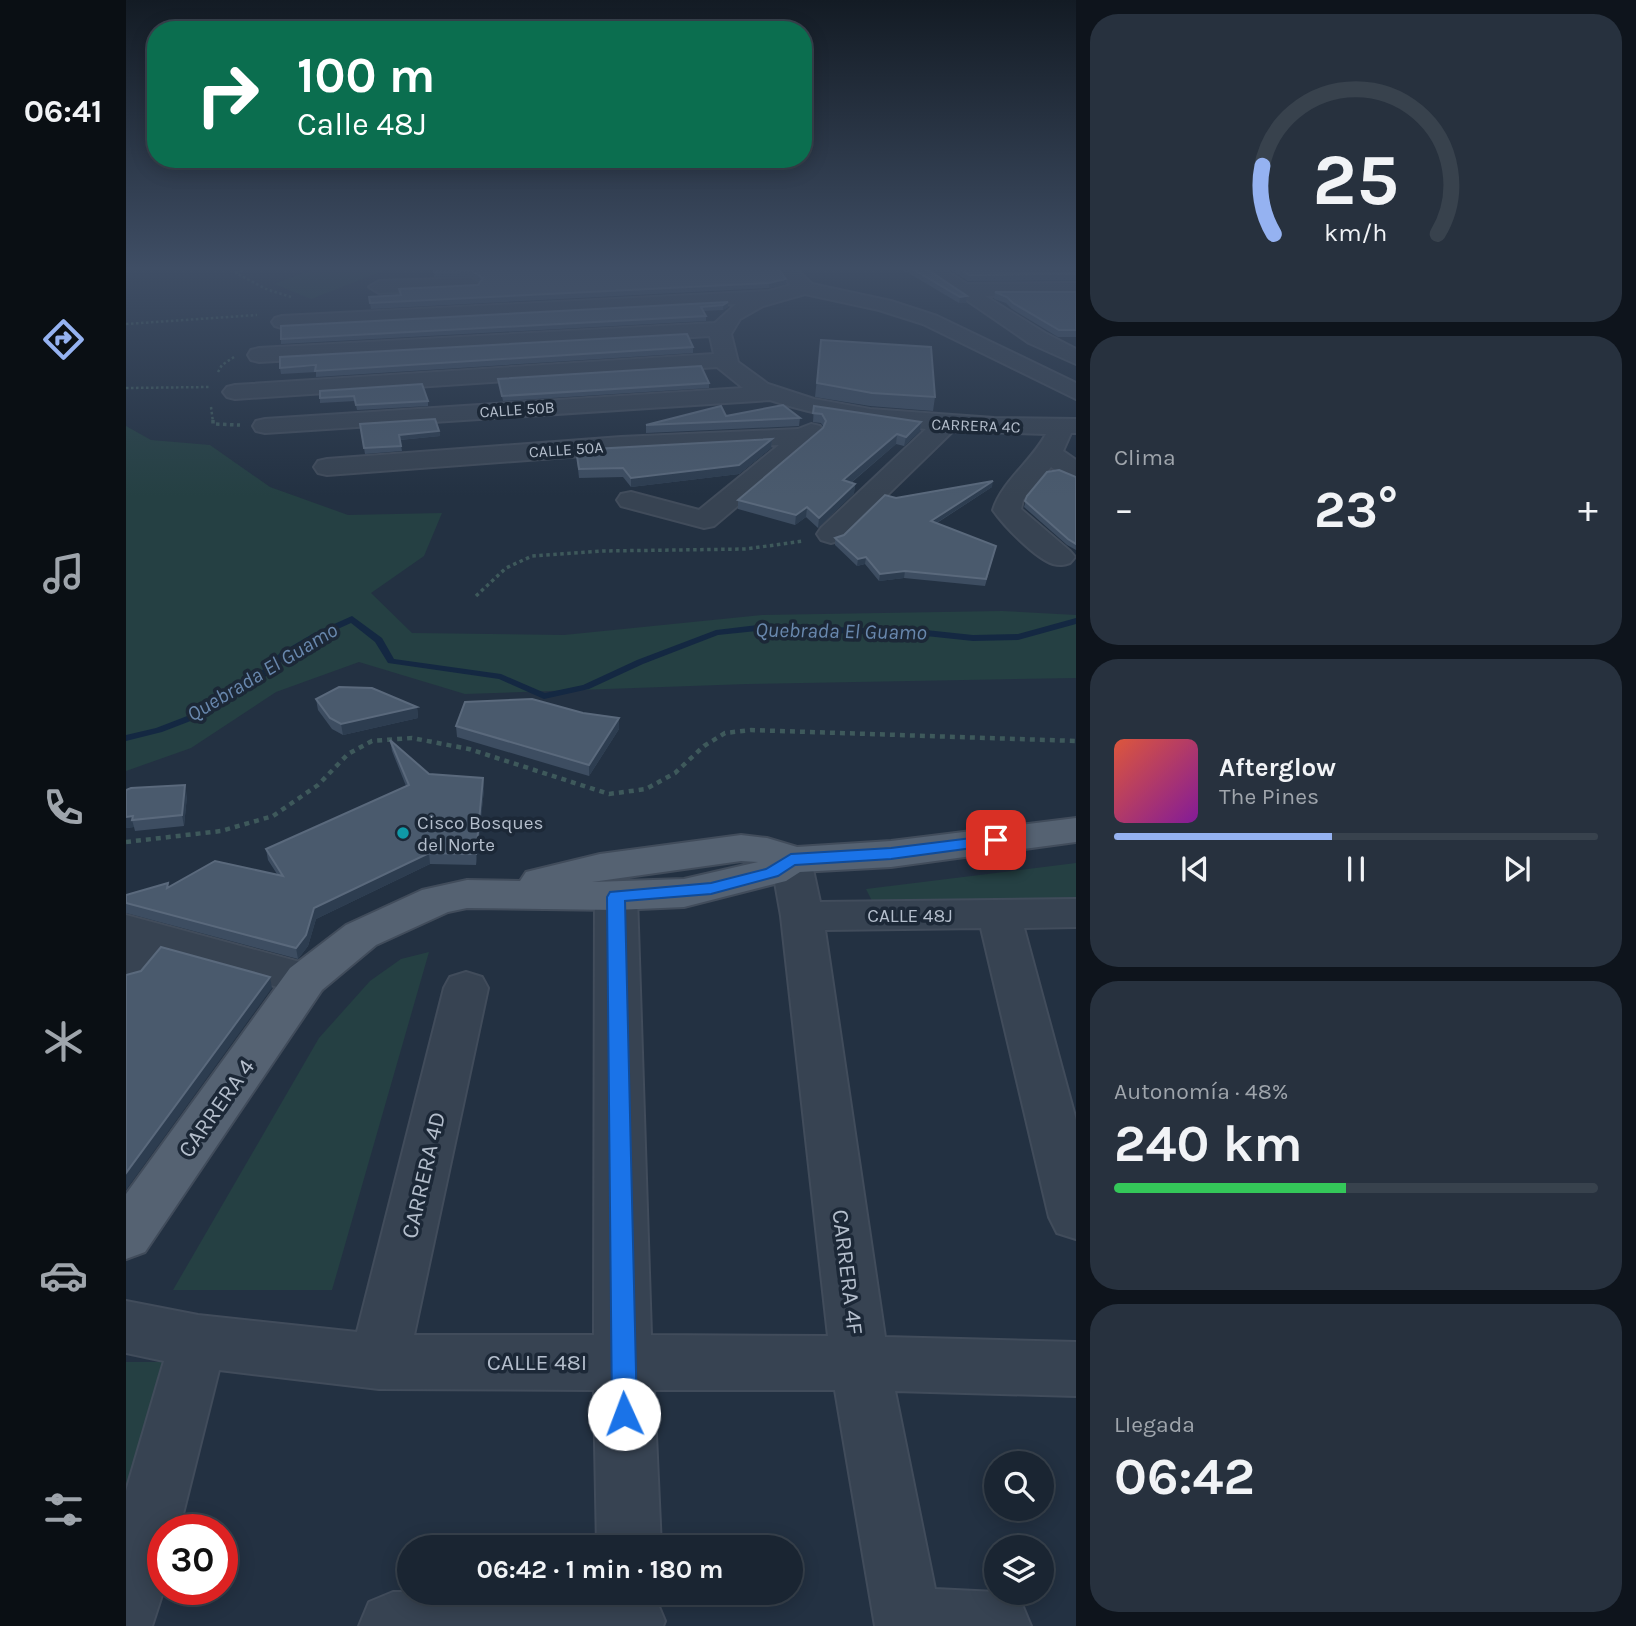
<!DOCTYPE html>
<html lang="es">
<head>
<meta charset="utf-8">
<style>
  body { margin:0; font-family:Karla,sans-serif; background:#27313e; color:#f1f3f6; height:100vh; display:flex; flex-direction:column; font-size:26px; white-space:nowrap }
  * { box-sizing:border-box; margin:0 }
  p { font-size:23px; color:#9fa5ac }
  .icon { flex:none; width:38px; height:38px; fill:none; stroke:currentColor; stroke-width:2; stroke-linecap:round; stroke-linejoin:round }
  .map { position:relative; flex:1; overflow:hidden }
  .details { display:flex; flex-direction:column; gap:14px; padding:14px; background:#0e141c; width:560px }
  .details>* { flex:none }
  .hud { position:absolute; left:21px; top:21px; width:665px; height:147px; border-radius:28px; box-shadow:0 4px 18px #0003,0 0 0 2px #38424d; background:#0b6e4f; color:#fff; overflow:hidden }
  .controls { position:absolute; left:858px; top:1451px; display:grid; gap:14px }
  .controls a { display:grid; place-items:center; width:70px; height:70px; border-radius:50%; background:#1a2532; box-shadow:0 4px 18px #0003,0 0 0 2px #38424d; font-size:35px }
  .speed { position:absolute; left:21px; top:1514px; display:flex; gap:14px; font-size:35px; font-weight:700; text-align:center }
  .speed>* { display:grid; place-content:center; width:91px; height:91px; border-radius:50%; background:#1a2532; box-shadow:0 4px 18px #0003,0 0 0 2px #38424d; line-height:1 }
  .speed .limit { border:10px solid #d22; background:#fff; color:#111 }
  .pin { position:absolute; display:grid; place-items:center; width:60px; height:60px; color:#fff; margin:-30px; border-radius:14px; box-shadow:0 4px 10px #0006 }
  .me { position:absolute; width:77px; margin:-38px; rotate:358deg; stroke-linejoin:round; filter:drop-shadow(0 0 5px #0008) }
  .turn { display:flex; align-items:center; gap:24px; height:147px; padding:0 35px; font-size:32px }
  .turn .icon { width:91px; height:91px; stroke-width:2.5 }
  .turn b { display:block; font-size:49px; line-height:60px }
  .big { font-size:52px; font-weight:700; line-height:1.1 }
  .details .tile { flex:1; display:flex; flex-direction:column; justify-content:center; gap:10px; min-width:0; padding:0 24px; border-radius:28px; background:#27313e }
  .details .dial { align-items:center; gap:0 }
  .dial svg { height:182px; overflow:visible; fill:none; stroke:#38424d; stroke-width:7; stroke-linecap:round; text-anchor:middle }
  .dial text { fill:#f1f3f6; stroke:none }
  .song { display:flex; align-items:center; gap:21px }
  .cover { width:84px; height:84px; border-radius:10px; background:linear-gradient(135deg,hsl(10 70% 55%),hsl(290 70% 35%)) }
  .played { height:7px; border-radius:4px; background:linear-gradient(90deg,#95b2f1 45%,#38424d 45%) }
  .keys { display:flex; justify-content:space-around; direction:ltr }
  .heat { display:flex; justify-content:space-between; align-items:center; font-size:38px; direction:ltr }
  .charge { height:10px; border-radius:5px; background:linear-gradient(90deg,#34c759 48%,#38424d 0) }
  .trip { position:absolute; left:271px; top:1535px; width:406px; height:70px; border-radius:35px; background:#1a2532; box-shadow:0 4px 18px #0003,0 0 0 2px #38424d; font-weight:700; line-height:70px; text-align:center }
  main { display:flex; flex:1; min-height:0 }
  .menu { display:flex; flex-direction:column; width:126px; justify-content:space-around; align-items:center; background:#0a0f14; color:#9fa5ac }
  .menu .icon { width:49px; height:49px }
  .menu .active { color:#95b2f1 }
  .menu b { font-size:32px; color:#f1f3f6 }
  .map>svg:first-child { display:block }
</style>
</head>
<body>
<main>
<nav class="menu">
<b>06:41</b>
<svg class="icon active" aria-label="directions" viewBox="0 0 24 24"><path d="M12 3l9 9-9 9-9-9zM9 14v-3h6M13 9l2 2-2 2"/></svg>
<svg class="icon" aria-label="music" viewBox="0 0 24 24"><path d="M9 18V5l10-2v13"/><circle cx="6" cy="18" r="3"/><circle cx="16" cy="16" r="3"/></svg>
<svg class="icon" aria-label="phone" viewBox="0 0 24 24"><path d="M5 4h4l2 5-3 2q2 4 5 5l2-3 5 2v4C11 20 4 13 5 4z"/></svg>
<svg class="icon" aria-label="climate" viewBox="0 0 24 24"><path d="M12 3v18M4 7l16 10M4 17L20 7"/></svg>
<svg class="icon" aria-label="car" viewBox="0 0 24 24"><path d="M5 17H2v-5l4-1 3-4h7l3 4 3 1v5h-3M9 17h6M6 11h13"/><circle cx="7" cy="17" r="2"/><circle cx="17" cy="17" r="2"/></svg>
<svg class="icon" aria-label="filters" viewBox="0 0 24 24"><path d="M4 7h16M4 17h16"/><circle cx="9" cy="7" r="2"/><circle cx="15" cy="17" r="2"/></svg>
</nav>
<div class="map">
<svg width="950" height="1626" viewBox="0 0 950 1626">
  <rect width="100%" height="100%" fill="#233142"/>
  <!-- green -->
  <g fill="#254043">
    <polygon points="191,268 265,268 185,299 148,284"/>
    <polygon points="0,426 25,440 84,445 144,487 222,515 316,513 298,556 245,593 286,633 438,635 636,615 876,611 950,615 950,678 621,684 339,694 233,662 150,692 65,748 0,771"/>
    <polygon points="950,863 950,905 748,905 740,889"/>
    <polygon points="303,952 206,1290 47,1290 193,1038 244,981 275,959"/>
    <polygon points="0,1362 53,1362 0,1545"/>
  </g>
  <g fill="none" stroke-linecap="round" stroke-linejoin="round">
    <!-- stream -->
    <polygon fill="#142842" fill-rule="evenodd" points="226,616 256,638 268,659 375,674 419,693 457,685 511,660 590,630 640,624 731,628 781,628 847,635 892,634 950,618 950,624 892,640 847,641 781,634 731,634 640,630 592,635 517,664 463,689 418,699 373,679 262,663 249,642 225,623 194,637 160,657 136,680 99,696 75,717 36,732 0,741 0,735 30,728 69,713 93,692 130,676 154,653 188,633"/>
    <!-- minor casing -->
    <g stroke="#414c5b" stroke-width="4">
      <g id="minor">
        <path d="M655,268H669L686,284L765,301L811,316L950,383V399L797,324L753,310L679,294L637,306L614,319L605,334L612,362L642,384L688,399L744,409L868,418L950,419V433H945L937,451L950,460V480L941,478L925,467L897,500L895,509L944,551L949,557L944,563C938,565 934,566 927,564C909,558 878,526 867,510C876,481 906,461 920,434L827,431L715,540L705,543L695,540L691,534L695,528L800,429C747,424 695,417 644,400L139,433L130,431L127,426L130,421L139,419L617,388L591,367L109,399L101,397L97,392L101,387L109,385L588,354L584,336L133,362L125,360L122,355L125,350L133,348L589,323L610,304L156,328L149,326L146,322L149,318L156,316L643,291L665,285L652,272Z"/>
        <polygon points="794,268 816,268 841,284 950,283 950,295 859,296 919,333 950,349 950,364 903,343"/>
        <polygon points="345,278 355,284 352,288 253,293 243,287 253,281"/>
        <polygon points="685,424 694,426 697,431 694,436 588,526 578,528 495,506 491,500 495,494 505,492 573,510 653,445 495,453 201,475 192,473 188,467 192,461 201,459 495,437 672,429"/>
        <polygon points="665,847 679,851 685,860 694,902 950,899 950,927 898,928 950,1120 950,1239 931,1233 923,1217 855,928 699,930 759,1337 950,1342 950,1396 769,1391 809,1589 870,1592 895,1602 905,1626 749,1626 709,1390 528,1390 535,1547 471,1547 468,1390 253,1389 93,1370 53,1530 37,1530 38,1589 26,1626 0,1626 0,1491 38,1361 0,1353 0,1301 72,1315 231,1332 318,988 324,977 340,972 356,977 362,988 288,1335 468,1335 469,896 475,886 490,882 505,886 511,896 525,1335 702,1336 655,916 645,860 651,851"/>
        <polygon points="0,915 196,968 202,979 196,990 180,995 37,955 16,980 0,985"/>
        <polygon points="267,1592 518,1592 529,1597 539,1621 537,1626 233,1626 243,1602"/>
      </g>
    </g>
    <!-- major casing -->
    <g stroke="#414c5b" stroke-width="4">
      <path id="major" d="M950,818V842L765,867L674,872L660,881L558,907L490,910L341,908L322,912L250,945L196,990L19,1252L0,1259V1194L164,968L220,925L296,890L341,880L394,881L400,872L474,854L615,835L641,838L671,847L765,841ZM615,861L632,862L558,879L466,882Z"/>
    </g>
    <!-- path-far2 -->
    <g stroke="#3e595b" stroke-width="2.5" stroke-dasharray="2.5 2.5" stroke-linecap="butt">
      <polyline points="121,268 110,273 140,289 165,297"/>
      <polyline points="0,324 131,315"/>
      <polyline points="92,372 96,365 108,357"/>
      <polyline points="0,388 84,387"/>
      <polyline points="85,407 87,422"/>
    </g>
    <!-- path-far1 -->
    <g stroke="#3e595b" stroke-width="3.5" stroke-dasharray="3.5 3.5" stroke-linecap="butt">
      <polyline points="87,420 87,424 114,425"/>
      <polyline points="350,596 380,568 406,556 477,551 620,549 677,541"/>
    </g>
    <!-- path -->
    <polyline stroke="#3e595b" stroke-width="4.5" stroke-dasharray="5 5" stroke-linecap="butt" points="0,842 95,831 147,816 192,785 222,754 246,741 286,738 343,749 483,794 520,789 549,773 578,746 599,733 625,730 950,741"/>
    <!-- minor -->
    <use href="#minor" fill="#374352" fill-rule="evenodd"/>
    <!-- major -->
    <use href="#major" fill="#556272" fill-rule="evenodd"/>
  </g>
  <!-- wall -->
  <g fill="#3d4d61">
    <polygon points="651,268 660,284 643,288 245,309 243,297 274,296 273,289 352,285 355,282 346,276 308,277 308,272"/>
    <polygon points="774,268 799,268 841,296 840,303 833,303"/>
    <polygon points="821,268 950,268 950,280 842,281"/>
    <polygon points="869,292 950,292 950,337 932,337 886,309 880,303 868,299"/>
    <polygon points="602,302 602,307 597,310 577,311 580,316 580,321 155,344 155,339"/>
    <polygon points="695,340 809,397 807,411 744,406 689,397"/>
    <polygon points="567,347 567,353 190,377 190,372 155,374 154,368"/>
    <polygon points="372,379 583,383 583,388 377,401"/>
    <polygon points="194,391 302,401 302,406 231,410 229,401 194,403"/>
    <polygon points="688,406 795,422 794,431 778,446 770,444 725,483 729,484 728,493 692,528 680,517 669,525 612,509 612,500 698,427 695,423 687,422"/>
    <polygon points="600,416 674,418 673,426 520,433 520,425"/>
    <polygon points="234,424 313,431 314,436 274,440 276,451 239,454"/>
    <polygon points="646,439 645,448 613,474 505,487 497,477 453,478 450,450"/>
    <polygon points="950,477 950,550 941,545 898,507 901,496"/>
    <polygon points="866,487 811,523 870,546 859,586 778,578 753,581 739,564 731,566 709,545 709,538 718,535 770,498"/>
    <polygon points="190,699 291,707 292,718 217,735 206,729 192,710"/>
    <polygon points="457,713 493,718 493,729 463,776 331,737 330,726"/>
    <polygon points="264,740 303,774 357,778 358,789 350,865 304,864 190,919 182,946 172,959 0,913 0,895 43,887 151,874 142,860 140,849 280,786 266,751"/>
    <polygon points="0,790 61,796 58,826 9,831 8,827 0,828"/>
  </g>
  <!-- shaded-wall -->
  <g fill="#2d3d50">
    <polygon points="660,279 660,284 643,288 643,283"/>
    <polygon points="841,296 840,303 833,303 834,297"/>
    <polygon points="602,302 602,307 597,310 597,305"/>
    <polygon points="795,422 794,431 778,446 780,437"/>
    <polygon points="313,431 314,436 273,440 273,435"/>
    <polygon points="771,434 770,444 716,490 717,480"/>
    <polygon points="646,439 645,448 613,474 505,487 505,478"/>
    <polygon points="867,481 866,487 804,527 805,521"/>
    <polygon points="729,484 728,493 692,528 693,518"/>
    <polygon points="681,507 680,517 669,525 670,515"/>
    <polygon points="740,557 739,564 731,566 732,559"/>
    <polygon points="779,571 778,578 753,581 754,574"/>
    <polygon points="291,707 292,718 217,735 215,724"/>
    <polygon points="493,718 493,729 463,776 463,765"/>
    <polygon points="357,778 358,789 350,865 350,854"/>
    <polygon points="59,785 61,796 58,826 56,815"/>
    <polygon points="7,816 6,820 8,827 0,828 0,817"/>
    <polygon points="303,853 304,864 190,919 182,946 172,959 170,948 188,908"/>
    <polygon points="144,977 146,988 0,1190 0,1173"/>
  </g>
  <!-- building -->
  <g fill="#4a5a6d" stroke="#5a697c" stroke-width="2">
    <polygon points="308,268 651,268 660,279 643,283 244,303 243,297 275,295 273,289 352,285 357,278 346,271 308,272"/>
    <polygon points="785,268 799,268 841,296 834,297"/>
    <polygon points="831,268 950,268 950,274 843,275"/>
    <polygon points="869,292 950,292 950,330 933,330 887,303 881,297"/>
    <polygon points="602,302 597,305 575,307 580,316 155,339 155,326"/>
    <polygon points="561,334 567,347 189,371 190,365 154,368 154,357"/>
    <polygon points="695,340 805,347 809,397 746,393 691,383"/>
    <polygon points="575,366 583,383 376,396 372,379"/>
    <polygon points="296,384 302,401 230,405 228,396 194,398 194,391"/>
    <polygon points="657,405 674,418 520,425 595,406 600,416"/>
    <polygon points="688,406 795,422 780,437 771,434 717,480 729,484 693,518 681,507 670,515 612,500 697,428 700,421 696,414 687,413"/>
    <polygon points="309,419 313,431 273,435 275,446 238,448 234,424"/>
    <polygon points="646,439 613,465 505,478 497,468 453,469 450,450"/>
    <polygon points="933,470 950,477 950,544 942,539 899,501 901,496 921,472"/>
    <polygon points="867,481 805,521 870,546 860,579 779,571 754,574 740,557 732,559 709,538 718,535 759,495 770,498"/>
    <polygon points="213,687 246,688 291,707 215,724 204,718 190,699"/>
    <polygon points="406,699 457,713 493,718 463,765 330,726 339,702"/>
    <polygon points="264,740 303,774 357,778 350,854 303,853 188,908 180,935 170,948 0,903 0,895 42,883 41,888 89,861 157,876 140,849 283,785"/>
    <polygon points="59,785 56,815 6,820 7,816 0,817 0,790 5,788"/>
    <polygon points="35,947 144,977 0,1173 0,975 15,971"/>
  </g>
  <!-- sky -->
  <linearGradient id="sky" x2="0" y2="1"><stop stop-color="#131b24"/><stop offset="0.54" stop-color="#3f4e65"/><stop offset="1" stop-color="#3f4e65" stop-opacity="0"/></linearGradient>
  <rect width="950" height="496" fill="url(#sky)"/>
  <!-- route -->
  <polygon fill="#1a73e8" stroke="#114b97" stroke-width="2" points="870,835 879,840 876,844 765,859 669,865 652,876 585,894 499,901 511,1414 507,1423 498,1426 490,1423 486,1414 481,897 484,892 585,883 640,869 665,854 765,848"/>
  <!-- markers -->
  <circle fill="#0f9aa8" stroke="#1c2837" stroke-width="2.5" cx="277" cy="833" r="7"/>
  <g text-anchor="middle" stroke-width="7" stroke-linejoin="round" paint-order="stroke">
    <!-- far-street labels -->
    <g font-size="16" fill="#b4becc" stroke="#1c2837">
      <text transform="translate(391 409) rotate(-4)" y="6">CALLE 50B</text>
      <text transform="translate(850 425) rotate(2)" y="6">CARRERA 4C</text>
      <text transform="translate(440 449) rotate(-4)" y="6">CALLE 50A</text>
    </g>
    <!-- poi labels -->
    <g font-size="19" fill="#b4becc" stroke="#1c2837" text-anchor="start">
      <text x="291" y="829">Cisco Bosques<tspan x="291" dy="22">del Norte</tspan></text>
    </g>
    <!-- street labels -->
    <g font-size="19" fill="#b4becc" stroke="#1c2837">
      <text x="784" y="922">CALLE 48J</text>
    </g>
    <!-- water labels -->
    <g font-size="21" font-style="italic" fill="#6988ae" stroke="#1c2837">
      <text transform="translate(715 631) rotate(1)" y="7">Quebrada El Guamo</text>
      <text transform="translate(136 672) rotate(-31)" y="7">Quebrada El Guamo</text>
    </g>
    <!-- near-street labels -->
    <g font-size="23" fill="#b4becc" stroke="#1c2837">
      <text transform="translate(90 1108) rotate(-55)" y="8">CARRERA 4</text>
      <text transform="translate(297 1175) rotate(-77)" y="8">CARRERA 4D</text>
      <text transform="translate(722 1272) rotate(83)" y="8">CARRERA 4F</text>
      <text x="411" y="1370">CALLE 48I</text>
    </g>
  </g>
</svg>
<div class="controls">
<a><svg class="icon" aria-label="search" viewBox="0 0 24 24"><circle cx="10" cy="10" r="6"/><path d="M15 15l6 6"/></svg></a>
<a><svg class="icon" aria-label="layers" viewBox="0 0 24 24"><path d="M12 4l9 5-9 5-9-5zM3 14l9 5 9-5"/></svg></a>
</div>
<div class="speed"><div class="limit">30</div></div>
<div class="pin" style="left:870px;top:840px;background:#d93025"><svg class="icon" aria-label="arrive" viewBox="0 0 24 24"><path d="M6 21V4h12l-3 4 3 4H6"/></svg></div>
<svg class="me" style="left:498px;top:1414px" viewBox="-20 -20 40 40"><circle r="19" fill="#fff"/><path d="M0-13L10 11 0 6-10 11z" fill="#1a73e8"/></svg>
<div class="trip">06:42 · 1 min · 180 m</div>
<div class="hud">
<div class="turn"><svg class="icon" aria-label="right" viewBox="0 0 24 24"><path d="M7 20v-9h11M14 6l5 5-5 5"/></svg><div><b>100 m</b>Calle 48J</div></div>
</div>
</div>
<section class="details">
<div class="tile dial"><svg viewBox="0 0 100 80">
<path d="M14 69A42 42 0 1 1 86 69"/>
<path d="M14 69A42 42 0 0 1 9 39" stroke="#95b2f1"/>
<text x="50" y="56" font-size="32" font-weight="700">25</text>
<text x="50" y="72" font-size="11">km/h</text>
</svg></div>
<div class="tile"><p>Clima</p>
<div class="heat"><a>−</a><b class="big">23°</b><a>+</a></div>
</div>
<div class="tile">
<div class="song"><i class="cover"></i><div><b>Afterglow</b><p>The Pines</p></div></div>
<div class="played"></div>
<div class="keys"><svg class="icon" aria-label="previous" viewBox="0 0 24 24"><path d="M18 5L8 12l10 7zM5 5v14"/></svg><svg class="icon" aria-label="pause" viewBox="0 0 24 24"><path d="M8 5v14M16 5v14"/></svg><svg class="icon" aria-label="next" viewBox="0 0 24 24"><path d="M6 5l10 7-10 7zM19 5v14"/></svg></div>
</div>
<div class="tile"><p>Autonomía · 48%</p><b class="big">240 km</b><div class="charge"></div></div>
<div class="tile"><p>Llegada</p><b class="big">06:42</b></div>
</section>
</main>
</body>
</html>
